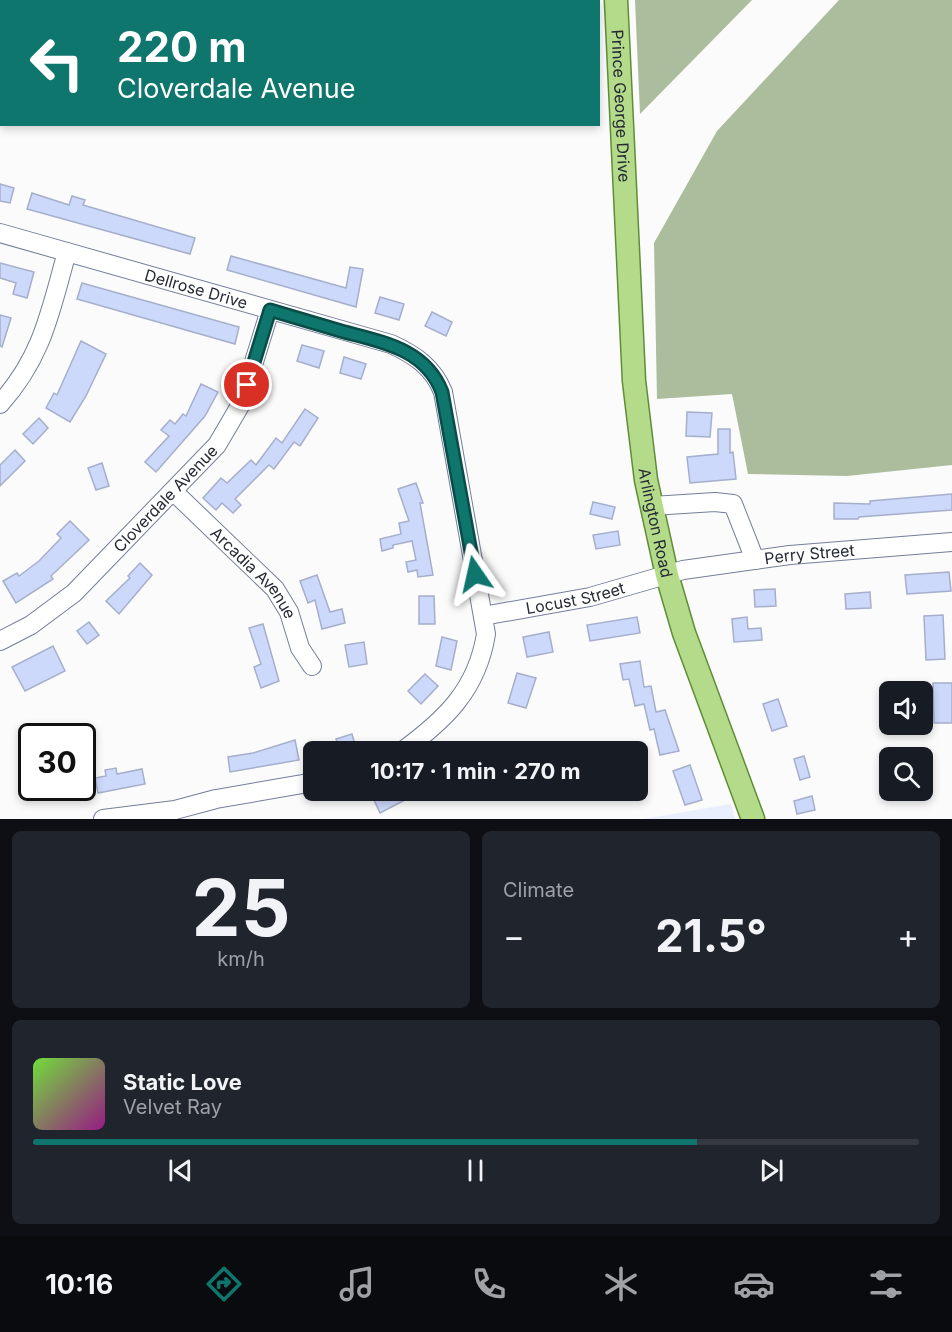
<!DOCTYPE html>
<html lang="en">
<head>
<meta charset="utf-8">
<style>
  body { margin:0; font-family:Inter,sans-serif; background:#20242c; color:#f1f3f6; height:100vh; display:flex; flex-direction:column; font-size:22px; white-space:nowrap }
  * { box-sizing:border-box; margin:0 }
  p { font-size:20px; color:#9ea1a6 }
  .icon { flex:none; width:33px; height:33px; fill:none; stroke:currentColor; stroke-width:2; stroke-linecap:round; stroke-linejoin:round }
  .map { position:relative; height:819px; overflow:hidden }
  .side { display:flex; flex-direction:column; gap:12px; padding:12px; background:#0d0f14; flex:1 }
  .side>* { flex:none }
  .top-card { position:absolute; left:0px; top:0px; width:600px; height:126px; box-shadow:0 3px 9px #0003; background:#0f766e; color:#fff; overflow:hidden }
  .controls { position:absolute; left:879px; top:681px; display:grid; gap:12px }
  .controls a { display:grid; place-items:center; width:54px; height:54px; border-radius:9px; background:#171b24; box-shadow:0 3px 9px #0003; font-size:30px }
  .speed { position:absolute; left:18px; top:723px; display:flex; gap:12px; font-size:30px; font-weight:700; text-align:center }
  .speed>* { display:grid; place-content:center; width:78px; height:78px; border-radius:50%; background:#171b24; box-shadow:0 3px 9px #0003; line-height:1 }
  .speed .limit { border:3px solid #111; border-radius:9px; background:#fff; color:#111 }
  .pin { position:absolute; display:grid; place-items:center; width:51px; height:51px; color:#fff; margin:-26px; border:3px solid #fff; border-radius:50%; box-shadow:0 2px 6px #0007 }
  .me { position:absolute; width:66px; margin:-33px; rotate:349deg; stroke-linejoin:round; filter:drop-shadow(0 0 4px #0008) }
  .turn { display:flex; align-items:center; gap:21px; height:126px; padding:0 18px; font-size:27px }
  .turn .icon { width:78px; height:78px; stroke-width:2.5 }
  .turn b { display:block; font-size:42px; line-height:51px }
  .big { font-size:45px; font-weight:700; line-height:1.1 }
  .side .tile { flex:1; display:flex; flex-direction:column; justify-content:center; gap:9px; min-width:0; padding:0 21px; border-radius:9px; background:#20242c }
  .side .dial { align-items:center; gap:0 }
  .dial b { font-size:78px; line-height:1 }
  .song { display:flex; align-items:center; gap:18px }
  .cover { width:72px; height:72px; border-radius:9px; background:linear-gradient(135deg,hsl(100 70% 55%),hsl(310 70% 35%)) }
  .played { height:6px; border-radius:3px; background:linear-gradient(90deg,#0f766e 75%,#363941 75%) }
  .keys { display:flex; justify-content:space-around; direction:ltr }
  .heat { display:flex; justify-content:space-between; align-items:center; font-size:33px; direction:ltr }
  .side .tiles { flex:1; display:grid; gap:12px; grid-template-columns:1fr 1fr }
  .tile:last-child { grid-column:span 2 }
  .trip { position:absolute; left:303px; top:741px; width:345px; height:60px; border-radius:9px; background:#171b24; box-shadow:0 3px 9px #0003; font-weight:700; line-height:60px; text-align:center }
  .tabs { display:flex; height:96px; justify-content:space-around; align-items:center; background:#090b0e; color:#9ea1a6 }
  .tabs .icon { width:42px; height:42px }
  .tabs .selected { color:#0f766e }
  .tabs b { font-size:27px; color:#f1f3f6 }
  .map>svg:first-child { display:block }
</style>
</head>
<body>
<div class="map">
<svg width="952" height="819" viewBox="0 0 952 819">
  <rect width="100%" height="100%" fill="#fbfbfb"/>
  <!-- built -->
  <polygon fill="#eaeffe" points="731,804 735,819 643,819"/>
  <!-- forest -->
  <g fill="#abbd9d">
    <polygon points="635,0 752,0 640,114"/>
    <polygon points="839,0 952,0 952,465 847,476 748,474 732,394 657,399 654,243 717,131"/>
  </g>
  <!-- building -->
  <g fill="#cdd9fb" stroke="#a5afcb" stroke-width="1.5">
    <polygon points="0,184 14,188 10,203 0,201"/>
    <polygon points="32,193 69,205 72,196 85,200 83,205 195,238 190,254 27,209"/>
    <polygon points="231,256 346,288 350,267 363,269 356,307 227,270"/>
    <polygon points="0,263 34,272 27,298 13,294 16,283 0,278"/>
    <polygon points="82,283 239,327 235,344 77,299"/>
    <polygon points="380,297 404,304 399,320 375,313"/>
    <polygon points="432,312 452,322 446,336 425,326"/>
    <polygon points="0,315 11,318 2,347 0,346"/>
    <polygon points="81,341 106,354 86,396 70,422 46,408 54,393 57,395"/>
    <polygon points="302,345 324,351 319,368 297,361"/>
    <polygon points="344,357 366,364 361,379 340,373"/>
    <polygon points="201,384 218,392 205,416 156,472 145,462 169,436 161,430 170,420 175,424 183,414 186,416"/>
    <polygon points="305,409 318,418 300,446 294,442 274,469 269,465 235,499 241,505 233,513 222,503 216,510 203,498 221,478 227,483 251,460 256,465 276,438 282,443"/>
    <polygon points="687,412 712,413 710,437 686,436"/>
    <polygon points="39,418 48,428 33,444 23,434"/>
    <polygon points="718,429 730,429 730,453 733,452 736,479 690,483 687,457 718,454"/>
    <polygon points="15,450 25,461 0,486 0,465"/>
    <polygon points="102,463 109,486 96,490 88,468"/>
    <polygon points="416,483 423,503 420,503 433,575 418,577 417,570 408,572 406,562 416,560 412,541 393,545 393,548 382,551 380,539 401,534 399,523 409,521 398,489"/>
    <polygon points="952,494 952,510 859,517 858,519 834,519 834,503 870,504 870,501"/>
    <polygon points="593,502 615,507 612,519 590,514"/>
    <polygon points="70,521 89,540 51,576 53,579 16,603 3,581 17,573 19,576 39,561 61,538 57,534"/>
    <polygon points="618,531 620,545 596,549 593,535"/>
    <polygon points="140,563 152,575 119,614 106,601 130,578 128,576"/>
    <polygon points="949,572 951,591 907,594 905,575"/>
    <polygon points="317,575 330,612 342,609 345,623 322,629 315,600 308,603 300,581"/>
    <polygon points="775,589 776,606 755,607 754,590"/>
    <polygon points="870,592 871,608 846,609 845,594"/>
    <polygon points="419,596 434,596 435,624 419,624"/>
    <polygon points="943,615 945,659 926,660 924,616"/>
    <polygon points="637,617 640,633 590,641 587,625"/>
    <polygon points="747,617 748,629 761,628 762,640 734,642 732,619"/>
    <polygon points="89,622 99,635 87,644 77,631"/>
    <polygon points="263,624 279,681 261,688 254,667 261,664 249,628"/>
    <polygon points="549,632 553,652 527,657 523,637"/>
    <polygon points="442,637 457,641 451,670 436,666"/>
    <polygon points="364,642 367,664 349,667 345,645"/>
    <polygon points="53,646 65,671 25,691 12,667"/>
    <polygon points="640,661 644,687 651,686 656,712 665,710 679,751 660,755 654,729 650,730 644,704 635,706 629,679 623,680 620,664"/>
    <polygon points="517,673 536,678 526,708 508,703"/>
    <polygon points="425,674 438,686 421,704 408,691"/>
    <polygon points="933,683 952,683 952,723 934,723"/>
    <polygon points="778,699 787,726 772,731 763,704"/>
    <polygon points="352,734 356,748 340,752 336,739"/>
    <polygon points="295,740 299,760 230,772 228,757 253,753"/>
    <polygon points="804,756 810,777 800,780 794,759"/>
    <polygon points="690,765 702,800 685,805 673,771"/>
    <polygon points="116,768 117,774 142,769 145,784 98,793 95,778 106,776 105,770"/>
    <polygon points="395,790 424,790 380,813 374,800"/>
    <polygon points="812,796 815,810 797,814 794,801"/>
  </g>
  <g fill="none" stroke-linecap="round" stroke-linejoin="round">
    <!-- minor casing -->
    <g stroke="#747e98" stroke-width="20">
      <g id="minor">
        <path id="s1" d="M0,233L391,344C415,355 433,367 443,392L486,634C477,690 445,720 401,752"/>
        <path d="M0,404C43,356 50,312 67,252"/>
        <path id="s2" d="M174,492L275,589L289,612L300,648L312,666"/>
        <polyline points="652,506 715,502 733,504 755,560"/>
        <path id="s3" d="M483,616L590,597L683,570L790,555L952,542"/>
        <path id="s4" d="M0,641L31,625L74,593L217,445L241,404L270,310"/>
        <polyline points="103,819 175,810 216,799 314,782"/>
      </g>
    </g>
    <!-- major casing -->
    <g stroke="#608d38" stroke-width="25">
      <g id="major">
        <path id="s5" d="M616,0L634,381L646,480L667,575L684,633L753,819"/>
      </g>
    </g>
    <!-- minor -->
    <use href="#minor" stroke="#fff" stroke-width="18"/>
    <!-- major -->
    <use href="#major" stroke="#b3db89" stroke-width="22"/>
  </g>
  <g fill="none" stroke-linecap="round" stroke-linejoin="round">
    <!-- route casing -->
    <g stroke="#0a4d48" stroke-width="15">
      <path id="route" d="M247,385L270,310C294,317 317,324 341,331C381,342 425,348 442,392L475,574"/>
    </g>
    <!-- route -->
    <use href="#route" stroke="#0f766e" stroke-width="10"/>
  </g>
  <g text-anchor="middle" stroke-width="4.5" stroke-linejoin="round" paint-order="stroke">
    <!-- street labels -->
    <g font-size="16" fill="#262a35" stroke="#fff">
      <text dy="6" stroke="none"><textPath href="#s5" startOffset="106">Prince George Drive</textPath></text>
      <text dy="6" stroke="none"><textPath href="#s1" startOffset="204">Dellrose Drive</textPath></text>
      <text dy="6" stroke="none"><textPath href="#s4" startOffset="220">Cloverdale Avenue</textPath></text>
      <text dy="6" stroke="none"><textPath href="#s5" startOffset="525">Arlington Road</textPath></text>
      <text dy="6" stroke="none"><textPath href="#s3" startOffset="333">Perry Street</textPath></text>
      <text dy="6" stroke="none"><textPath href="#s2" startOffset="114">Arcadia Avenue</textPath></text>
      <text dy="6" stroke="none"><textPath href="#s3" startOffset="94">Locust Street</textPath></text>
    </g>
  </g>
</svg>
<div class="controls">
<a><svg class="icon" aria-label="sound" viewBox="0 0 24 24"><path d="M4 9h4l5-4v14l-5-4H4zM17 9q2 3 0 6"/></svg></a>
<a><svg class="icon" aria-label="search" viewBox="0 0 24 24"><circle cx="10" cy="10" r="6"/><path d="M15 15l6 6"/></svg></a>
</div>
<div class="speed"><div class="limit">30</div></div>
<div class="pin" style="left:247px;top:385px;background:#d93025"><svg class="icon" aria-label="arrive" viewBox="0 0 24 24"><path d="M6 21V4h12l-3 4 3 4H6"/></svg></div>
<svg class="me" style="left:475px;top:574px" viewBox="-20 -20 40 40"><path d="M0-17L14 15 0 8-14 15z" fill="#0f766e" stroke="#fff" stroke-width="4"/></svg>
<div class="trip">10:17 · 1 min · 270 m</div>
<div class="top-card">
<div class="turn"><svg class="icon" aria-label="left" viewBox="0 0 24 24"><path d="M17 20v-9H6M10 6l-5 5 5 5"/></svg><div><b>220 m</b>Cloverdale Avenue</div></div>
</div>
</div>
<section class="side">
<div class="tiles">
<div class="tile dial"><b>25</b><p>km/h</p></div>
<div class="tile"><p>Climate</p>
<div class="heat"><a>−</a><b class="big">21.5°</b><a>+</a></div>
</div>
<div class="tile">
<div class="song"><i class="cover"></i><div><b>Static Love</b><p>Velvet Ray</p></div></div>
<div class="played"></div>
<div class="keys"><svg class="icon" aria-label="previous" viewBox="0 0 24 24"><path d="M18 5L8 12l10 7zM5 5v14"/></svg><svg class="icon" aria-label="pause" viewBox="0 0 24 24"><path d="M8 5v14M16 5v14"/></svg><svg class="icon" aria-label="next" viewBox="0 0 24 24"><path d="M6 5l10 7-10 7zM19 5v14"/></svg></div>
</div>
</div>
</section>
<nav class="tabs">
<b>10:16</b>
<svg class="icon selected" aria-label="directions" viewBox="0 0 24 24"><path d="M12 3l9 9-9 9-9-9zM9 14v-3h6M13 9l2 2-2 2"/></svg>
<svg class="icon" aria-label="music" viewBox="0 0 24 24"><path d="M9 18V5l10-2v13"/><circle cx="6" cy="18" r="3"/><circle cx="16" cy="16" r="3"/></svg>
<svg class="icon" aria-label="phone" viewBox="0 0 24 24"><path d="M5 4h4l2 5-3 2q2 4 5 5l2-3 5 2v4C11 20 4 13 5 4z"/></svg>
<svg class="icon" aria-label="climate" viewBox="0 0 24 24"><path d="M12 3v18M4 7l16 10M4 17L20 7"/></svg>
<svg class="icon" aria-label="car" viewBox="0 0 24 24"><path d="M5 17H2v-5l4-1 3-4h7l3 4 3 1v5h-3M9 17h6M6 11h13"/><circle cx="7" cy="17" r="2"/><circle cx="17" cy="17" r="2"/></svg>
<svg class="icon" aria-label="filters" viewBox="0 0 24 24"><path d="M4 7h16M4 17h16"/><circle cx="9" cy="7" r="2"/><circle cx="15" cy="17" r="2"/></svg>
</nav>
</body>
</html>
